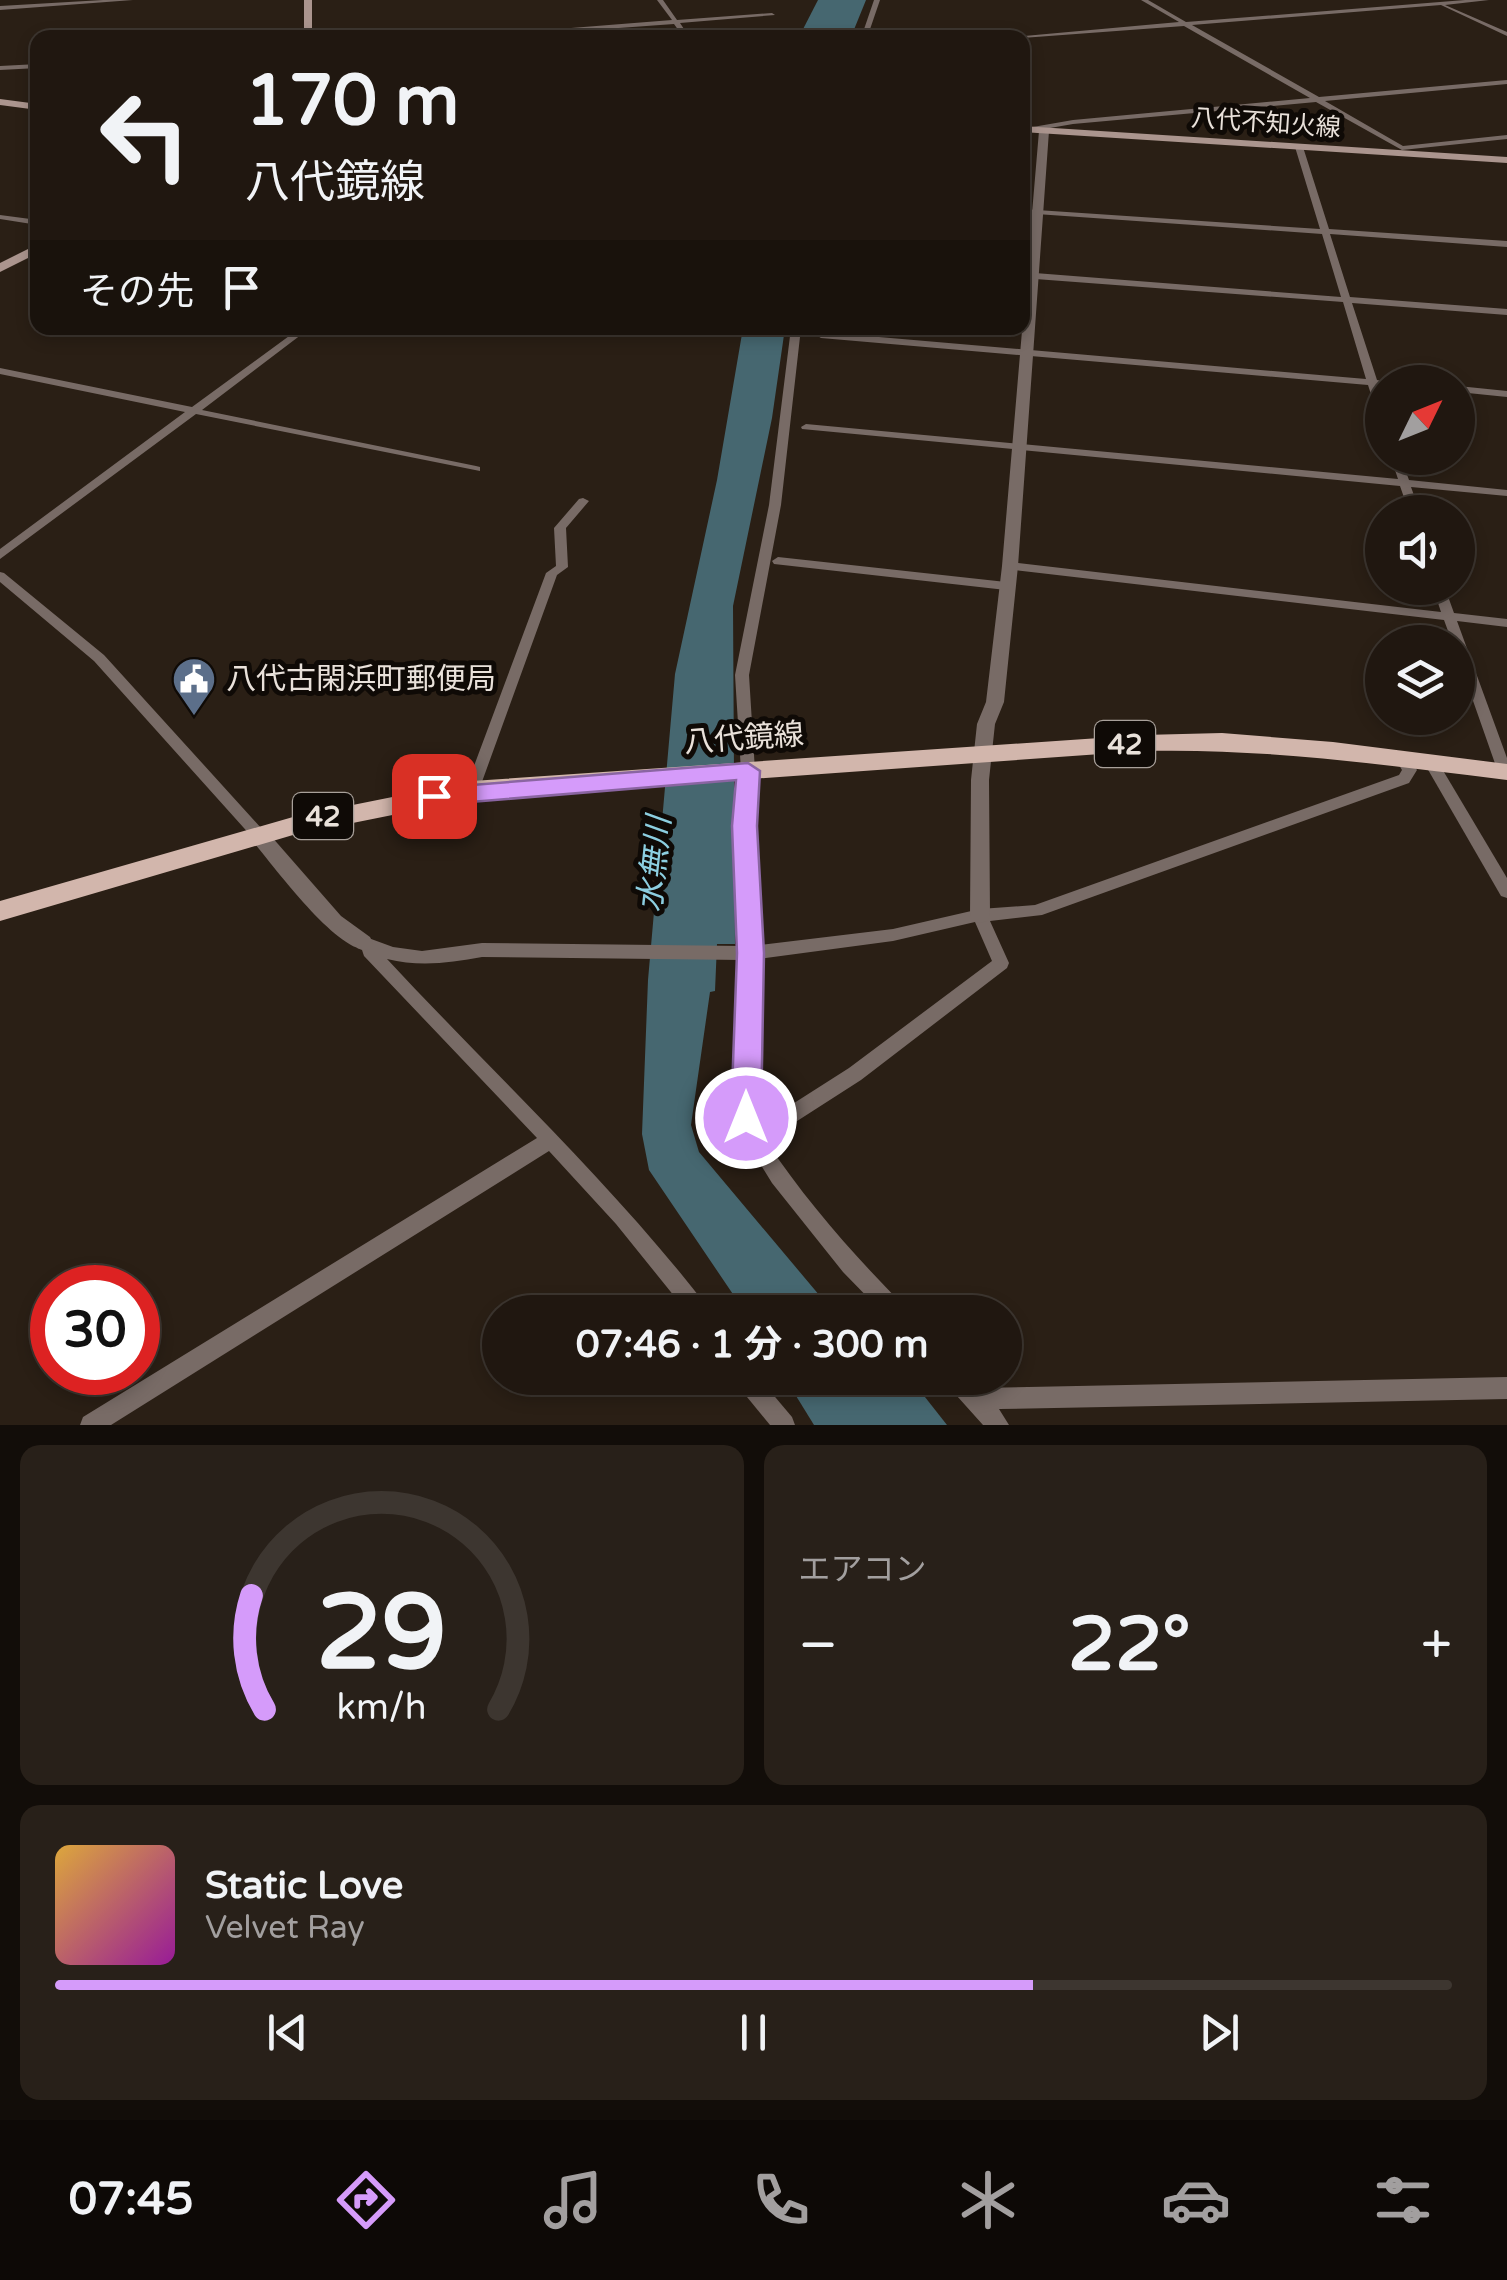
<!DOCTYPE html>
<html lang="ja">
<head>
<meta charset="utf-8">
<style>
  body { margin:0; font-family:"Varela Round","Noto Sans JP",sans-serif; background:#282019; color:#f1f3f6; height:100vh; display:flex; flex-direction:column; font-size:38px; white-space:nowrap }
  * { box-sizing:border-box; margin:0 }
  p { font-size:32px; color:#a29f9f }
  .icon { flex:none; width:55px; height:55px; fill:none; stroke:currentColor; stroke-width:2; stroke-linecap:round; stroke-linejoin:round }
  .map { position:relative; height:1425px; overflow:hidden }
  .drawer { display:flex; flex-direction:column; gap:20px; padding:20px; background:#120d09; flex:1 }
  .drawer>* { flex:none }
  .banner { position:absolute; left:30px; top:30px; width:1000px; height:305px; border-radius:20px; box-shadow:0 5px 15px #0003,0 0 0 2px #3d3630; background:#201710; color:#f1f3f6; overflow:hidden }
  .needle { width:65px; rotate:47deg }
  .buttons { position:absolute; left:1365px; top:365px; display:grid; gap:20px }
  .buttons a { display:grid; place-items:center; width:110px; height:110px; border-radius:50%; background:#201710; box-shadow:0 5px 15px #0003,0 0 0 2px #3d3630; font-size:50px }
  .speed { position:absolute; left:30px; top:1265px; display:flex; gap:20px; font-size:50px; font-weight:700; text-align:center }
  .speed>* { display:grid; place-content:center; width:130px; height:130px; border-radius:50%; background:#201710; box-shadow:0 5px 15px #0003,0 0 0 2px #3d3630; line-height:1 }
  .speed .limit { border:15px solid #d22; background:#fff; color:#111 }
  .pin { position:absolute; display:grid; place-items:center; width:85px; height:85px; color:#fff; margin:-42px; border-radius:20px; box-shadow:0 5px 15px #0006 }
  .me { position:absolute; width:110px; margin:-55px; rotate:0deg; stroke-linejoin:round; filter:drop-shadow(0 0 8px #0008) }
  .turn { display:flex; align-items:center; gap:35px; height:210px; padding:0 50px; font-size:45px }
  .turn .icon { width:130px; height:130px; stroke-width:2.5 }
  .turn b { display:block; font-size:70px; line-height:85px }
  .then { display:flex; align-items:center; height:95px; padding:0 50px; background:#0003; gap:20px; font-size:38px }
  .big { font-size:75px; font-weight:700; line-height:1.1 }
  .drawer .widget { flex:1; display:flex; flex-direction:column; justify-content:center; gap:15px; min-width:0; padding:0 35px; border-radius:20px; background:#282019 }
  .drawer .dial { align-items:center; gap:0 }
  .dial svg { height:260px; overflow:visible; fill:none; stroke:#3d3630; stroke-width:7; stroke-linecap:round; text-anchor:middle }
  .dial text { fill:#f1f3f6; stroke:none }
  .song { display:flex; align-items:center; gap:30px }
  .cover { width:120px; height:120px; border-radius:15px; background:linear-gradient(135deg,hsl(40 70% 55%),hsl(300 70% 35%)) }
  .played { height:10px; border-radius:5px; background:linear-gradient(90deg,#d59bfa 70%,#3d3630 70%) }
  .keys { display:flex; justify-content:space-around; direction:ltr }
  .heat { display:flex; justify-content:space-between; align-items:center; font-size:55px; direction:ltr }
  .drawer .tiles { flex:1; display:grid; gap:20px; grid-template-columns:1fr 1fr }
  .widget:last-child { grid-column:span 2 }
  .trip { position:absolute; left:482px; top:1295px; width:540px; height:100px; border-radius:50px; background:#201710; box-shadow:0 5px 15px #0003,0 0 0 2px #3d3630; font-weight:700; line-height:100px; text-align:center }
  .menu { display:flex; height:160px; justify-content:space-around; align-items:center; background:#0d0906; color:#a29f9f }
  .menu .icon { width:70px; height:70px }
  .menu .selected { color:#d59bfa }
  .menu b { font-size:45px; color:#f1f3f6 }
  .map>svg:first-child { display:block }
</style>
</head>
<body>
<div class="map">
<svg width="1507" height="1425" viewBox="0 0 1507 1425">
  <rect width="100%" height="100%" fill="#2a1f15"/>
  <!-- water -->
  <g fill="#466770">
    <polygon points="818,0 866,0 851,37 799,37"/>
    <polygon points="743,328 785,328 772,418 733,606 735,944 717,944 715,991 710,992 691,1125 699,1152 825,1302 839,1312 745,1312 649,1170 642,1134 648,980 675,674 717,480"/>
    <polygon points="785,1378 910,1378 947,1425 814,1425"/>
  </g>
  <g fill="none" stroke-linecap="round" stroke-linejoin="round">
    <!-- minor -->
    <g fill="#786b66" fill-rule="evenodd">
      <polygon points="103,0 133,0 0,10 0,6"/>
      <polygon points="657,0 663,0 677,20 772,13 775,15 680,23 690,38 684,38 674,24 480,38 445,38 672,20"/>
      <polygon points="874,0 880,0 867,38 861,38"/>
      <polygon points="1141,0 1148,0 1186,22 1465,0 1489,0 1445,5 1507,32 1507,36 1441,5 1192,25 1319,97 1507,80 1507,84 1325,101 1403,146 1507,135 1507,139 1402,150 1316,102 1073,124 1027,132 1027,128 1073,120 1310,98 1184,26 1022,38 1001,38 1179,22"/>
      <polygon points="38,64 38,68 0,70 0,66"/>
      <polygon points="1299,145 1303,147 1329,229 1507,241 1507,247 1330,234 1350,297 1507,309 1507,315 1352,303 1377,380 1387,382 1378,386 1382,398 1382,416 1377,413 1368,385 821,338 816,335 821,332 1366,379 1343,302 1022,278 1022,272 1341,297 1322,234 1022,213 1022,209 1320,229 1295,147"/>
      <polygon points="0,215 38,220 38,225 0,219"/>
      <polygon points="300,328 310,328 202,410 476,466 480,467 480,471 196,414 0,559 0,549 185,412 0,374 0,368 192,407"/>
      <path d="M791,328H801L781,505L749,675L755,771L753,826L759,945L893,929L980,909L1035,905L1399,775L1402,770L1396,760L1398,756H1408L1417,770L1409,783L1042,915L990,921L1009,963L1007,968L861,1080L766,1141C806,1201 853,1254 903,1305L906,1312H882L843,1272L772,1183L745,1139L737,1118L736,1024L742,960L482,957C450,963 419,967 387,959C494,1074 609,1180 706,1305L709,1312H687L616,1224L549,1151L111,1425H80L83,1417L537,1138L364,956L362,950L357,948L355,943L357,938L363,936L393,947L422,951L482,943L742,946L737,826L741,771L735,675L769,505ZM975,922L992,961L849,1068L758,1126L755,1118L754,1024L759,959L893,941Z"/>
      <polygon points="1458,386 1507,391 1507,397 1458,392"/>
      <polygon points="806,424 1398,479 1391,458 1401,458 1409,480 1507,490 1507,496 1411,487 1420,512 1409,512 1400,486 802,429 801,427"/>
      <polygon points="583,498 589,501 566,528 568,567 557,575 479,790 477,794 467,794 465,790 546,573 556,566 554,528 579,499"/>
      <polygon points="778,557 1006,582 1012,586 1006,590 774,564 772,561"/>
      <polygon points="1010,562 1441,612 1433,588 1445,588 1454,613 1507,619 1507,627 1457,621 1507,758 1507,776 1500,776 1498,772 1458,658 1458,642 1452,642 1444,620 1006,569 1004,566 1006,563"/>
      <polygon points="0,572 4,573 104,655 262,829 265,833 262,837 252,837 94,661 0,582"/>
      <polygon points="1430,756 1435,757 1507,878 1507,898 1501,896 1423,761"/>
      <polygon points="1507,1377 1507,1399 999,1409 1009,1425 983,1425 948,1386 945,1378 970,1378 979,1388"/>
      <polygon points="735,1378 759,1378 792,1417 795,1425 770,1425 738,1386"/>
    </g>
    <!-- tertiary -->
    <g fill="#786b66" fill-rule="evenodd">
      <polygon points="1044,128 1049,131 1018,566 1004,702 995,724 989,780 990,915 987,921 980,923 973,921 970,915 971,780 977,724 986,702 1002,566 1039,131"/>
      <path d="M257,826L264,828L341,916L370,937L373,943L370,949C340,958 270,861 250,838L247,833L250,828Z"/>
    </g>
    <!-- secondary -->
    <g fill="#ab958e" fill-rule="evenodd">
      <rect x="304" y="0" width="8" height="38"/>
      <polygon points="0,99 38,104 38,110 0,105"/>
      <polygon points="1022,126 1507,157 1507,163 1022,132"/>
      <polygon points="38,244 38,253 0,272 0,263"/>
    </g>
    <!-- primary -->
    <path fill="#d2b6ac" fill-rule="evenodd" d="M1222,733L1333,742L1507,764V780C1385,765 1266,748 1143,751L472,799L293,835L0,921V901L293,817L472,781L1143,735Z"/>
  </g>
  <!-- route -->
  <polygon fill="#d59bfa" stroke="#8a65a2" stroke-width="2.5" points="748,763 760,771 757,826 764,953 761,1118 757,1127 746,1131 735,1127 731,1118 737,953 732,826 736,780 434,805 421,796 434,788"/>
  <!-- icons -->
  <defs>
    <g id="civic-pin" transform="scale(2.25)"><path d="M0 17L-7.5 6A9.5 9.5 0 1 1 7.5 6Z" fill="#5c6f8a" stroke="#0f0a06"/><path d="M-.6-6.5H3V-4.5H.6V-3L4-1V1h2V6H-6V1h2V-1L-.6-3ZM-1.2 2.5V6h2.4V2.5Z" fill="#fff"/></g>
  </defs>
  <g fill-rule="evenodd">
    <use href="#civic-pin" x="194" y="679"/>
  </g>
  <g text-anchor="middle" stroke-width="10" stroke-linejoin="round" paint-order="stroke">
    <!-- far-street labels -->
    <g font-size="25" fill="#e9e1da" stroke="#0f0a06">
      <text transform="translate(1266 122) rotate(4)" y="9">八代不知火線</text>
    </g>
    <!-- shield labels -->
    <g fill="#0f0a06" stroke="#a8a09a" stroke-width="2.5">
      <rect x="1095" y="721" width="60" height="46" rx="8"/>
      <rect x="293" y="793" width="60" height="46" rx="8"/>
    </g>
    <g font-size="28" font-weight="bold" fill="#e9e1da">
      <text x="1125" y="754">42</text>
      <text x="323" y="826">42</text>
    </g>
    <!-- poi labels -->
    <g font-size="30" fill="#e9e1da" stroke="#0f0a06" text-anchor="start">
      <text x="226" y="689">八代古閑浜町郵便局</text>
    </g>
    <!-- street labels -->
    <g font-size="30" fill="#e9e1da" stroke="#0f0a06">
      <text transform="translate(744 738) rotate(-4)" y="10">八代鏡線</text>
    </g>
    <!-- water labels -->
    <g font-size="32" font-style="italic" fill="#8ccee0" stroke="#0f0a06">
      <text transform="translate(654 864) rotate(-84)" y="11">水無川</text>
    </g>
  </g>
</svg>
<div class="buttons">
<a><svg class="needle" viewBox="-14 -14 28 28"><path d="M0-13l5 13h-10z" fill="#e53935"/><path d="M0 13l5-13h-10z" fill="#a29f9f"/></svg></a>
<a><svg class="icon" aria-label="sound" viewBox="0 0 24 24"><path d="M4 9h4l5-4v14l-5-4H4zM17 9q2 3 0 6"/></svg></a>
<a><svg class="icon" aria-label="layers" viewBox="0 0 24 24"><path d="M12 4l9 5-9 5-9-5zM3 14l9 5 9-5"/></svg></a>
</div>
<div class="speed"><div class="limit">30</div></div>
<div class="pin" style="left:434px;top:796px;background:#d93025"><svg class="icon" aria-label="arrive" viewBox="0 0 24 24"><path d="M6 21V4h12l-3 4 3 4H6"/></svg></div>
<svg class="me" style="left:746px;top:1118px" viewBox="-20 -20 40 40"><circle r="17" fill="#d59bfa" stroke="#fff" stroke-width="3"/><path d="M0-11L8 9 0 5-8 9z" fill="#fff"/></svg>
<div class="trip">07:46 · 1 分 · 300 m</div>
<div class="banner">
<div class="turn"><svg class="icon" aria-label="left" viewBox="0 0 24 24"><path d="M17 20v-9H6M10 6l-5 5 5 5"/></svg><div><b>170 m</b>八代鏡線</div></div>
<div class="then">その先<svg class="icon" aria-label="arrive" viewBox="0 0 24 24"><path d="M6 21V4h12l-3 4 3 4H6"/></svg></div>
</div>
</div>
<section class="drawer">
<div class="tiles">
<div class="widget dial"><svg viewBox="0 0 100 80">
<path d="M14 69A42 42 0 1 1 86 69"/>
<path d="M14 69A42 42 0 0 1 10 34" stroke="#d59bfa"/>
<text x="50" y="56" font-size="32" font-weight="700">29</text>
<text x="50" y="72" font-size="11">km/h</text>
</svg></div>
<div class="widget"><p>エアコン</p>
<div class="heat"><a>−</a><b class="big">22°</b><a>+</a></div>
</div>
<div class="widget">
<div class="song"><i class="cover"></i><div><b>Static Love</b><p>Velvet Ray</p></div></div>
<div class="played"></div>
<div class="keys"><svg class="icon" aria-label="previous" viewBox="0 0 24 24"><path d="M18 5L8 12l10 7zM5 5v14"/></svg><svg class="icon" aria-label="pause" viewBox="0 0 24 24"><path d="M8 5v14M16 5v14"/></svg><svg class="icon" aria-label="next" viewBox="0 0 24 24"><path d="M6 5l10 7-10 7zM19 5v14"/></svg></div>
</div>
</div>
</section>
<nav class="menu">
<b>07:45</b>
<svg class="icon selected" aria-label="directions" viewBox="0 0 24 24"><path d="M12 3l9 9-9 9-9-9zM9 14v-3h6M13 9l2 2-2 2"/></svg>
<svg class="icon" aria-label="music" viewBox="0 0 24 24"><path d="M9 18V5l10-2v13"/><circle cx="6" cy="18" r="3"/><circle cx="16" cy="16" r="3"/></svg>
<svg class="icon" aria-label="phone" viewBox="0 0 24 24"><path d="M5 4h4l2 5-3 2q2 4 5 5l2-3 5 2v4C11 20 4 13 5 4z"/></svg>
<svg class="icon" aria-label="climate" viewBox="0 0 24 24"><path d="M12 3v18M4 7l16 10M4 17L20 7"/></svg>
<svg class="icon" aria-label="car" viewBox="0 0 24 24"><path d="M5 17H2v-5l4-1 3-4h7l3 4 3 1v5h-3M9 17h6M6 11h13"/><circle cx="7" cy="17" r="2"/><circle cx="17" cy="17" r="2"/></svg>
<svg class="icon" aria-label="filters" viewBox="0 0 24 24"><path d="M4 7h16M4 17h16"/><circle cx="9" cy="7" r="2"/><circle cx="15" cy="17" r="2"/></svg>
</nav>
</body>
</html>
